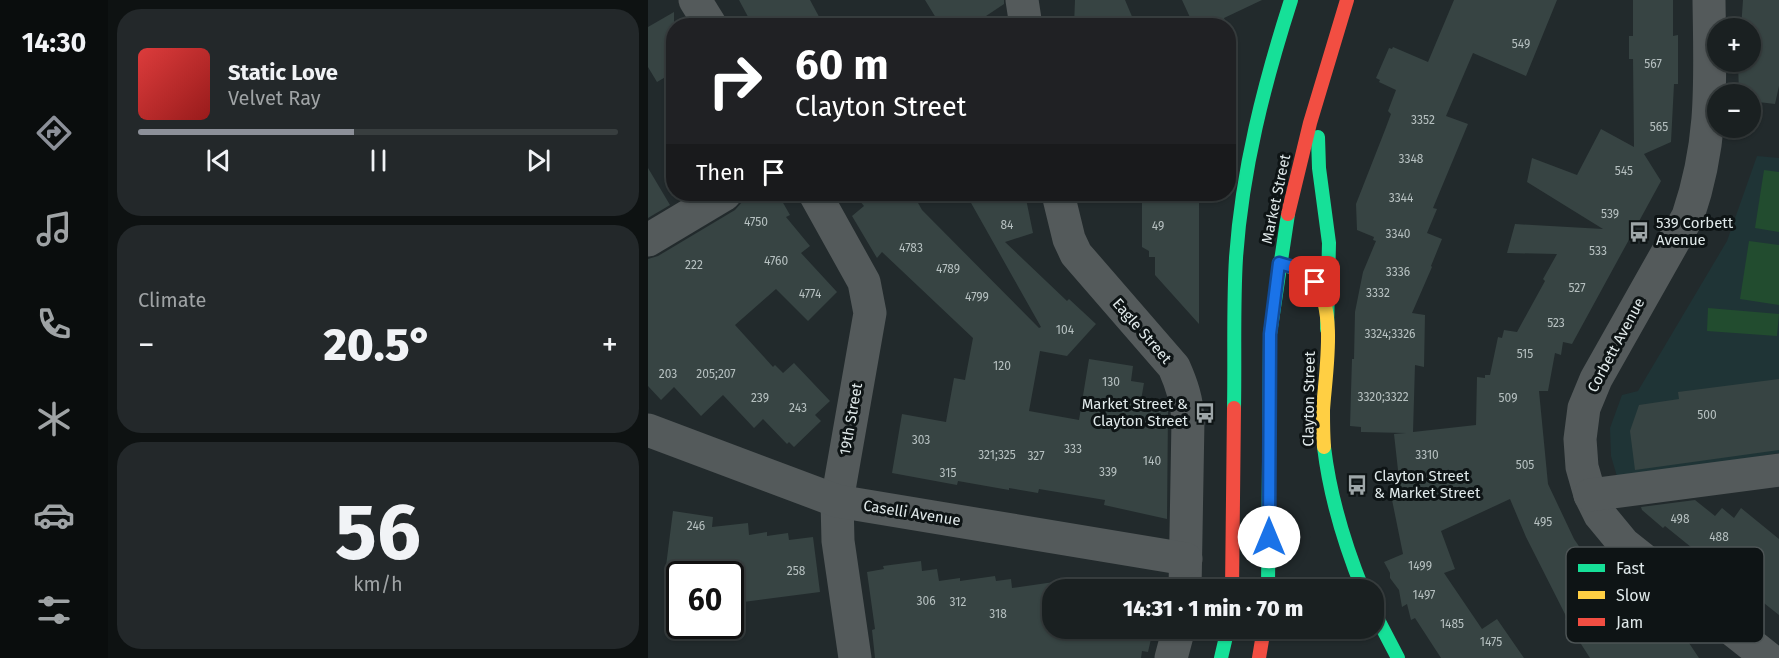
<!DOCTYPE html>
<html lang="en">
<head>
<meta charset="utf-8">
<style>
  body { margin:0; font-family:"Fira Sans",sans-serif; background:#23282a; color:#f1f3f6; height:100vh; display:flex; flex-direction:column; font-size:22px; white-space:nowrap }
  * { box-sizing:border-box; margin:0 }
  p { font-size:20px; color:#9fa3a5 }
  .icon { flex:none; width:33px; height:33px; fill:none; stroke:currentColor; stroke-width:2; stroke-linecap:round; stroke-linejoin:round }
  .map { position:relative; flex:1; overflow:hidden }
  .drawer { display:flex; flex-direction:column; gap:9px; padding:9px; background:#0e1212; width:540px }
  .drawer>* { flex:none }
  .banner { position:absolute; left:18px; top:18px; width:570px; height:183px; border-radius:24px; box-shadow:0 2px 4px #0004,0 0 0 2px #383e3f; background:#202124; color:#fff; overflow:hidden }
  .fabs { position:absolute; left:1059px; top:18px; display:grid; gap:12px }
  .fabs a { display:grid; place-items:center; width:54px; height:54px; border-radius:50%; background:#1a2021; box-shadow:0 2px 4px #0004,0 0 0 2px #383e3f; font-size:30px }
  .speed { position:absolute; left:18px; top:561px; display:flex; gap:12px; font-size:30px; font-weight:700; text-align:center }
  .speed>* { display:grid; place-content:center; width:78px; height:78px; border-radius:50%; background:#1a2021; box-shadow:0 2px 4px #0004,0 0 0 2px #383e3f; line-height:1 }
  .speed .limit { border:3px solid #111; border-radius:9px; background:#fff; color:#111 }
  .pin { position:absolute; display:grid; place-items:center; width:51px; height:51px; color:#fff; margin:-26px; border-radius:12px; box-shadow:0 3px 9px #0006 }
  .me { position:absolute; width:66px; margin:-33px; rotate:0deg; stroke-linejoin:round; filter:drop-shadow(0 0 4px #0008) }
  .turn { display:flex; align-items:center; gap:21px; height:126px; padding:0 30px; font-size:27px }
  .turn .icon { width:78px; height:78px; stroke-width:2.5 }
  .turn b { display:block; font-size:42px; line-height:51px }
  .then { display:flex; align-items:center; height:57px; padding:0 30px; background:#0003; gap:12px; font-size:22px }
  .big { font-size:45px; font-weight:800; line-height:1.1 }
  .drawer .card { flex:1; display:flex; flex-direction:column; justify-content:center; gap:9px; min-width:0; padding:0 21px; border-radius:24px; background:#23282a }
  .drawer .dial { align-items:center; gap:0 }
  .dial b { font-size:78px; line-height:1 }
  .song { display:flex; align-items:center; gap:18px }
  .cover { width:72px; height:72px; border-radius:9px; background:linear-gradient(135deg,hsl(0 70% 55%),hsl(0 70% 35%)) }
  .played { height:6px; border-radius:3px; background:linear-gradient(90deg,#8c9099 45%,#383e3f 45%) }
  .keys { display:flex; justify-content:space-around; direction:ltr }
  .heat { display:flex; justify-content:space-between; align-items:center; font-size:33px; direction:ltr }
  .trip { position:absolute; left:394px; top:579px; width:342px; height:60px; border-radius:24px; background:#1a2021; box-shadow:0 2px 4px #0004,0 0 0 2px #383e3f; font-weight:800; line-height:60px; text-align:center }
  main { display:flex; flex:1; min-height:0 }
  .tab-bar { display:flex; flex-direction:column; width:108px; justify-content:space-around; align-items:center; background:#0a0d0d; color:#9fa3a5 }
  .tab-bar .icon { width:42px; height:42px }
  .tab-bar .active { color:#8c9099 }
  .tab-bar b { font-size:27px; color:#f1f3f6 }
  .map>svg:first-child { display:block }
</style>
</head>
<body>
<main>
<nav class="tab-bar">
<b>14:30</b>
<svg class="icon active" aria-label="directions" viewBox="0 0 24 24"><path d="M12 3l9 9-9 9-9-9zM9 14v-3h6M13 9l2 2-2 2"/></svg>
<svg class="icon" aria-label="music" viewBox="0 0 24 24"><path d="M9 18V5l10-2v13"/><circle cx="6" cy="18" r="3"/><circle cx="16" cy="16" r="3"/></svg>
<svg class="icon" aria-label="phone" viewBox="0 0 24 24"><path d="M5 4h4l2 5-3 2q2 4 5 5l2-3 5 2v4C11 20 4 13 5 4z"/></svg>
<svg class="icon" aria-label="climate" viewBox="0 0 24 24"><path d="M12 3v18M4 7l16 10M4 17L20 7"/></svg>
<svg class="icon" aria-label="car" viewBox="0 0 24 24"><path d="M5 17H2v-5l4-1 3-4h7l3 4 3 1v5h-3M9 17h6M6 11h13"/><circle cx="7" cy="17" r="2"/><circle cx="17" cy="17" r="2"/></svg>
<svg class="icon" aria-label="filters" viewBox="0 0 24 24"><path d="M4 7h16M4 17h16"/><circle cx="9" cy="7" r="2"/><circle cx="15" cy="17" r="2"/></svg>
</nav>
<section class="drawer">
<div class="card">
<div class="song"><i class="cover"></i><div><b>Static Love</b><p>Velvet Ray</p></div></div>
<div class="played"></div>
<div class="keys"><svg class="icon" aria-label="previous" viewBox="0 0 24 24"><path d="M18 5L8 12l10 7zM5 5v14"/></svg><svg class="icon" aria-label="pause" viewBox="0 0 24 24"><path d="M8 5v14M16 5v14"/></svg><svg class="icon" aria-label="next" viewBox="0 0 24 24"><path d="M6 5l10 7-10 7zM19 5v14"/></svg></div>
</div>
<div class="card"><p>Climate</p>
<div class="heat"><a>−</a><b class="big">20.5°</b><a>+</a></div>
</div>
<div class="card dial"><b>56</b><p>km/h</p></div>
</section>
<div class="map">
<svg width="1131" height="658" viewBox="0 0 1131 658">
  <rect width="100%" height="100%" fill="#222a2c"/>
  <!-- built -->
  <polygon fill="#1f3436" points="1109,156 1131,158 1131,453 970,480 963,456 962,428 974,395 990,391 1079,241"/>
  <!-- green -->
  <g fill="#224c2f">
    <polygon points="1116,170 1131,172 1131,232 1107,228"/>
    <polygon points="1101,241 1131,245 1131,305 1092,299"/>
    <polygon points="1060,308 1131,314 1129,336 1059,331"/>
  </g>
  <!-- building -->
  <g fill="#374443">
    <polygon points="91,0 162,0 176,26 105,26"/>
    <polygon points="277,0 356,0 356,4 338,16 345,26 293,26"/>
    <polygon points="427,0 477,0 488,26 426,26"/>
    <polygon points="534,0 614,0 576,18 579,26 546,26"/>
    <polygon points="806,0 909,0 878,76 825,53 798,116 820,124 785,208 789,209 779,233 794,239 783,266 784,267 764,313 777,315 776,367 767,365 765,432 828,425 829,377 837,378 837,375 842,375 850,337 854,338 856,330 869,332 897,281 895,279 909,254 859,253 867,224 955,229 879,182 884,158 929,175 953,129 986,147 985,59 981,59 981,36 985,36 985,0 1025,0 1025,36 1030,35 1030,84 1026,84 1023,142 996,154 1013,181 924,344 915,342 913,355 907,353 900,391 891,391 900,484 926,539 961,590 974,581 1035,625 1043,637 1039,640 1051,658 942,658 917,619 919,618 878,537 862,499 793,531 807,569 796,573 834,629 849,619 876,658 793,658 767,618 763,620 759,604 754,607 751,590 742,578 742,573 736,562 755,554 742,490 752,488 746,434 758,433 713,432 713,427 702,426 704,359 706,359 707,312 715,272 728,241 725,240 726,237 709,230 708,204 737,130 743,114 740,111 748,90 731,82 732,80 728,78 741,48 744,49 745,47 780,62"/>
    <polygon points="1095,0 1131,0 1131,86 1127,104 1102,101 1102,94 1091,94 1090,62 1102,62 1102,28 1093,28"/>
    <polygon points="26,12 26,72 9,82 0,67 0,27"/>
    <polygon points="0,168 22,205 0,218"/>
    <polygon points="108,194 130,194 142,215 138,217 162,246 153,253 189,292 160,321 128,289 87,325 125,367 127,365 135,373 146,363 182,401 167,415 173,421 146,447 141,442 139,444 115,419 106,428 75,395 53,416 26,387 13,400 0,386 0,259 10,256 87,210 94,202"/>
    <polygon points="206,194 265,194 274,210 391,328 393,327 318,194 377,194 385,233 357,242 419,301 421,299 448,324 419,356 392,351 381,411 431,420 441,359 485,366 483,381 496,383 492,406 520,410 519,519 456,505 457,500 391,489 390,493 361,488 361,490 310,481 309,485 244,473 254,414 298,422 306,378 317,380 325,338 234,252 229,258 204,216 216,206"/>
    <polygon points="494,194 551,194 551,324 507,275 507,257 501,257 501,251 494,247"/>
    <polygon points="1131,379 1131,450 987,470 982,431 991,405 1031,399 1030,392"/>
    <polygon points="1047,500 1067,516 1074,508 1086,518 1093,508 1131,539 1131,615 1102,592 1101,594 1017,526 1015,528 994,510 993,507"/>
    <polygon points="25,511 65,517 64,527 100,523 101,535 119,532 119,536 140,533 141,540 165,537 172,592 88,603 85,574 17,574"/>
    <polygon points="273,561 274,571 289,569 291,581 312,578 312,581 347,576 348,581 363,579 364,588 413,581 452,590 405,590 405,628 510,628 507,640 503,639 500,652 494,651 493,658 227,658 224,630 227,629 219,572 236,569 235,566"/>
  </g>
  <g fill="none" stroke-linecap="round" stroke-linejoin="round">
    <!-- street -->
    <g stroke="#545a5b" stroke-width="33">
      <polyline points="47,0 63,26"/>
      <polyline points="374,0 378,26"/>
      <path d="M1061,0C1062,79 1066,140 1040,216L948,379L936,408L932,439L934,467L942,495L952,515L976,544L1120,658"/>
      <polyline points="167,194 216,282 222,313 189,501 190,541 207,658"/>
      <path d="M410,194L421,239L428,254L526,367C534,385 539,400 540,420L537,590"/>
      <polyline points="0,240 77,194"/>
      <polyline points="0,430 189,501 538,559"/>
      <polyline points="942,495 1131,470"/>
      <polyline points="523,658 531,628"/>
    </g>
    <!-- fast -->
    <g stroke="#16e098" stroke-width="14">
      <polyline points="670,137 671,168 681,243 679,329"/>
      <path d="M586,408C587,358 585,307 588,258C594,170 616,84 643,0"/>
      <path d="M676,447C682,497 696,543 715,590"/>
      <polyline points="620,590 622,334 640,214"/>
      <polyline points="726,612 750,658"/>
      <polyline points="573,658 580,628"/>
    </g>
    <!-- slow -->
    <path stroke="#ffcf43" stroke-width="14" d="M631,263C644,267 658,272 667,283C689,309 677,377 675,410C675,422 675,434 676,447"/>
    <!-- jam -->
    <g stroke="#f24e42" stroke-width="14">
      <polyline points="640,214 662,123 699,0"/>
      <polyline points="584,590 586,408"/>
      <polyline points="611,658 616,628"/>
    </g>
  </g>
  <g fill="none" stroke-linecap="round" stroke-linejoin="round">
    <!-- route casing -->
    <g stroke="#114b97" stroke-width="15">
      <polyline id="route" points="621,537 622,334 631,263 645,267 667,282"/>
    </g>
    <!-- route -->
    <use href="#route" stroke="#1a73e8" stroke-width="10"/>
  </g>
  <!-- icons -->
  <defs>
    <g id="bus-bare" transform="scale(1.62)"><path d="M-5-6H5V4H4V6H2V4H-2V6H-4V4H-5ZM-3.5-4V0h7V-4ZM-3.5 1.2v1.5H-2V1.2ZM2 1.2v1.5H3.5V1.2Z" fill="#9ea6a8" stroke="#0e1415" stroke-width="2.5" paint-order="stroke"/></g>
  </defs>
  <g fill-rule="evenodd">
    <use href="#bus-bare" x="991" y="232"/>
    <use href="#bus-bare" x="557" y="413"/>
    <use href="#bus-bare" x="709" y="485"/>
  </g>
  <g text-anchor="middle" stroke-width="6" stroke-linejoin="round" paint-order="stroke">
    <!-- number labels -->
    <g font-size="12" fill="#b6c0c0">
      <text x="873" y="48">549</text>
      <text x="1005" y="68">567</text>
      <text x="775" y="124">3352</text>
      <text x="1011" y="131">565</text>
      <text x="763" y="163">3348</text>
      <text x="976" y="175">545</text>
      <text x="753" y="202">3344</text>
      <text x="962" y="218">539</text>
      <text x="108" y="226">4750</text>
      <text x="359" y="229">84</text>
      <text x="510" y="230">49</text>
      <text x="750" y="238">3340</text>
      <text x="263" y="252">4783</text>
      <text x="950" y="255">533</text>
      <text x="128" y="265">4760</text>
      <text x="46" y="269">222</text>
      <text x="300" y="273">4789</text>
      <text x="750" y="276">3336</text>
      <text x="929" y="292">527</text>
      <text x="730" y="297">3332</text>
      <text x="162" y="298">4774</text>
      <text x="329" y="301">4799</text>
      <text x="908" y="327">523</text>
      <text x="417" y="334">104</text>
      <text x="742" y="338">3324;3326</text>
      <text x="877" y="358">515</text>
      <text x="354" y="370">120</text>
      <text x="20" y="378">203</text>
      <text x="68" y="378">205;207</text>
      <text x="463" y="386">130</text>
      <text x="735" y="401">3320;3322</text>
      <text x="112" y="402">239</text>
      <text x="860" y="402">509</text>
      <text x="150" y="412">243</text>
      <text x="1059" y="419">500</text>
      <text x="273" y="444">303</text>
      <text x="425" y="453">333</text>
      <text x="349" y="459">321;325</text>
      <text x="779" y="459">3310</text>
      <text x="388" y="460">327</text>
      <text x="504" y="465">140</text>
      <text x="877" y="469">505</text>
      <text x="460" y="476">339</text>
      <text x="300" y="477">315</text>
      <text x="1032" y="523">498</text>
      <text x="895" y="526">495</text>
      <text x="48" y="530">246</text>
      <text x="1071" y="541">488</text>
      <text x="772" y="570">1499</text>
      <text x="148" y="575">258</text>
      <text x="776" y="599">1497</text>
      <text x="278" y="605">306</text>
      <text x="310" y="606">312</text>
      <text x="350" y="618">318</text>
      <text x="804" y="628">1485</text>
      <text x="843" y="646">1475</text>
    </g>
    <!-- street labels -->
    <g font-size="15" fill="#e0e9ea" stroke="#0e1415">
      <text transform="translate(628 199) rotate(-78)" y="5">Market Street</text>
      <text transform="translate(494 331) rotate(49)" y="5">Eagle Street</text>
      <text transform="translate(968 345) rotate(-62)" y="5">Corbett Avenue</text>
      <text transform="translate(661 399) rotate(-89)" y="5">Clayton Street</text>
      <text transform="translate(203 419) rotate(-80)" y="5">19th Street</text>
      <text transform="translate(264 513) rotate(9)" y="5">Caselli Avenue</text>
    </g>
    <!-- poi labels -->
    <g font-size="15" fill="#e0e9ea" stroke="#0e1415" text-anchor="start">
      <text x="1008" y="228">539 Corbett<tspan x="1008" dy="17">Avenue</tspan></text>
      <text x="540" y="409" text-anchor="end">Market Street &amp;<tspan x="540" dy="17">Clayton Street</tspan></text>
      <text x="726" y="481">Clayton Street<tspan x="726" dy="17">&amp; Market Street</tspan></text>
    </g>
  </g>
  <!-- legend -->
  <rect x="918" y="547" width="198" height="96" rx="9" fill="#0e1415" stroke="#4d5455" stroke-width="1.5"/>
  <rect x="930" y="564" width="27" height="8" fill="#16e098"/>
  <rect x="930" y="591" width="27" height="8" fill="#ffcf43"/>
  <rect x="930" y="618" width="27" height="8" fill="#f24e42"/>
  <g font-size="16" fill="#e0e9ea">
    <text x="968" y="574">Fast</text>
    <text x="968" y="601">Slow</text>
    <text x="968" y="628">Jam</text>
  </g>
</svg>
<div class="fabs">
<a>+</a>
<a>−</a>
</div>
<div class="speed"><div class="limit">60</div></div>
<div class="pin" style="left:667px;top:282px;background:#d93025"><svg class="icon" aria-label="arrive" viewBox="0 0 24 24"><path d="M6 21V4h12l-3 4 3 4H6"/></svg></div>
<svg class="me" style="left:621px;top:537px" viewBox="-20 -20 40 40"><circle r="19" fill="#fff"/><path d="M0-13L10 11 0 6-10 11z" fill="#1a73e8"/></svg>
<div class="trip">14:31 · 1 min · 70 m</div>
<div class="banner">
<div class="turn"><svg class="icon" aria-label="right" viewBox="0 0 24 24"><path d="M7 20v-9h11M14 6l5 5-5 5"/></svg><div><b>60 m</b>Clayton Street</div></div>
<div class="then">Then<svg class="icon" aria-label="arrive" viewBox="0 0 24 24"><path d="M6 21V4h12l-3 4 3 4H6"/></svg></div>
</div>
</div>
</main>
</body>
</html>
